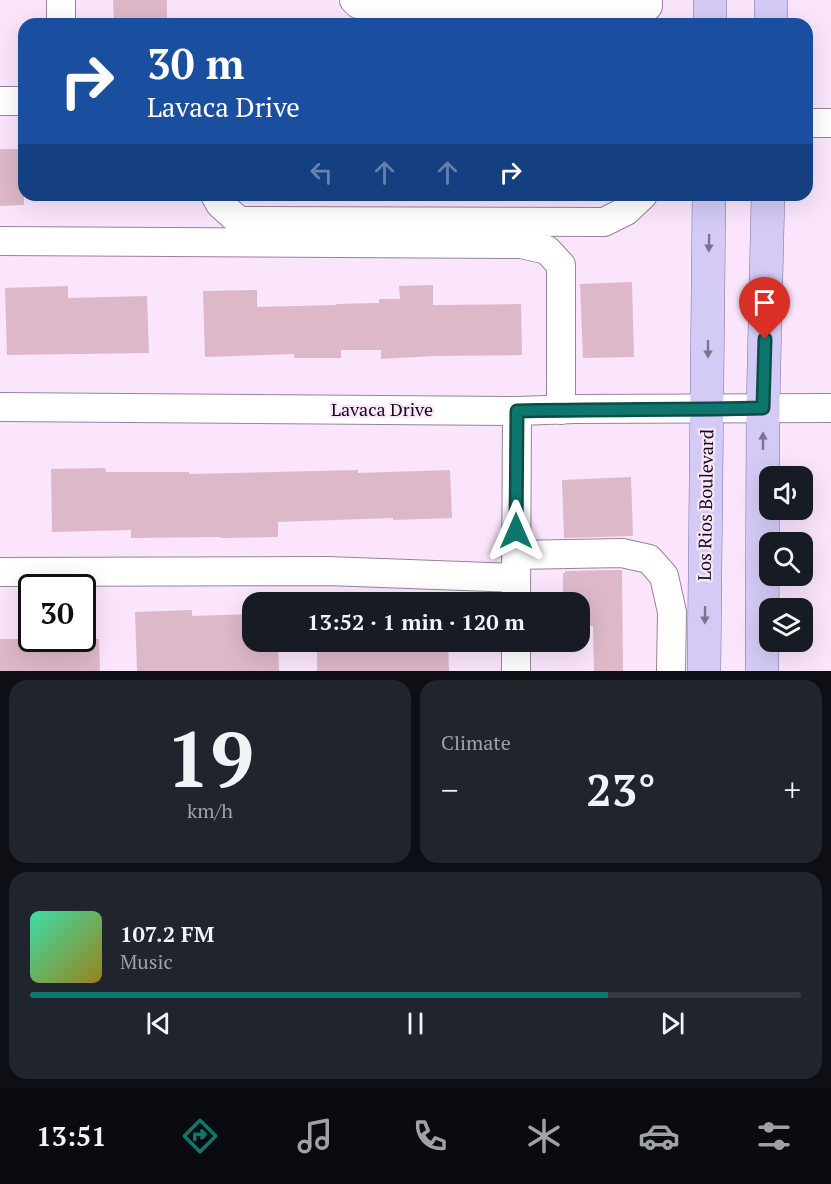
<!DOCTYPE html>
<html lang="en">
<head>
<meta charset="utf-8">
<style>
  body { margin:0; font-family:"PT Serif",serif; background:#20242c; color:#f1f3f6; height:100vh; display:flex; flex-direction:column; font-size:22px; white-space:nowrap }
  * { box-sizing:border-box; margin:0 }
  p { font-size:20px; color:#9ea1a6 }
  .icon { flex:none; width:33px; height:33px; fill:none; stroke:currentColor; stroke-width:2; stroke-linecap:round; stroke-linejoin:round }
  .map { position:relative; height:671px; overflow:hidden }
  .drawer { display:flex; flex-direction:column; gap:9px; padding:9px; background:#0d0f14; flex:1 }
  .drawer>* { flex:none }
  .guide { position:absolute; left:18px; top:18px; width:795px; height:183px; border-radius:18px; box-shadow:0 6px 24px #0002; background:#1a4fa0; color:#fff; overflow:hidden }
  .fabs { position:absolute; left:759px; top:466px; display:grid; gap:12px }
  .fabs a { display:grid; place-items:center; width:54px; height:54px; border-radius:12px; background:#171b24; box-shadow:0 6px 24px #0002; font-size:30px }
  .speed { position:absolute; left:18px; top:574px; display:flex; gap:12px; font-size:30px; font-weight:700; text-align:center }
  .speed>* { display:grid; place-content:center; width:78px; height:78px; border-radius:50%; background:#171b24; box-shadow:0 6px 24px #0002; line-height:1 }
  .speed .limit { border:3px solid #111; border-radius:9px; background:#fff; color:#111 }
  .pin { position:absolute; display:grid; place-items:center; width:51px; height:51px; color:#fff; margin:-62px -26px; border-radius:50% 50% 50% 0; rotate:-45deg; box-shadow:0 0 6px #0007 }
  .pin .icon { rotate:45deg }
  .me { position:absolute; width:66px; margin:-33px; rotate:0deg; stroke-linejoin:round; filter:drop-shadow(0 0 4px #0008) }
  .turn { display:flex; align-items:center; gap:21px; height:126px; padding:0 30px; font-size:27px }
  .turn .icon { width:78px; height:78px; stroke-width:2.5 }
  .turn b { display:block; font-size:42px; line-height:51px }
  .lanes { display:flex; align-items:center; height:57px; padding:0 30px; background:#0003; justify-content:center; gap:30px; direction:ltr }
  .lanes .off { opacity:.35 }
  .big { font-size:45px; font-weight:600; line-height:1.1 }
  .drawer .card { flex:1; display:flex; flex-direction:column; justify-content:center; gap:9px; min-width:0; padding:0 21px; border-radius:18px; background:#20242c }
  .drawer .dial { align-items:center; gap:0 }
  .dial b { font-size:78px; line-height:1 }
  .song { display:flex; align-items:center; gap:18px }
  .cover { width:72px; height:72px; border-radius:9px; background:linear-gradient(135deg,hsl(160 70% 55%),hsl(50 70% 35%)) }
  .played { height:6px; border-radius:3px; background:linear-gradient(90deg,#0f766e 75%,#363941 75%) }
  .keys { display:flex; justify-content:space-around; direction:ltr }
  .heat { display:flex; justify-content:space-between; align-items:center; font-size:33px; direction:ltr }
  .drawer .tiles { flex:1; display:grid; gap:9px; grid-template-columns:1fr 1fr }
  .card:last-child { grid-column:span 2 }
  .trip { position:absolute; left:242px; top:592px; width:348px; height:60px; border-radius:18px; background:#171b24; box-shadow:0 6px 24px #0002; font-weight:600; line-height:60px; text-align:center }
  .dock { display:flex; height:96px; justify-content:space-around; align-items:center; background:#090b0e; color:#9ea1a6 }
  .dock .icon { width:42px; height:42px }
  .dock .active { color:#0f766e }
  .dock b { font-size:27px; color:#f1f3f6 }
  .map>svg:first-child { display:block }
</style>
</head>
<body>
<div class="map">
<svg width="831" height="671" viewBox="0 0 831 671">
  <rect width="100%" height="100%" fill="#fae5fd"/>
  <!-- building -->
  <g fill="#ddb8c8">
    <polygon points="113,0 167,0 167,24 128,24 128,20 114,20"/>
    <polygon points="0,149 24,149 24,205 0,206"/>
    <polygon points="632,282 634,357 583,358 580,284"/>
    <polygon points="433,285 433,305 521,304 522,355 435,356 381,359 381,350 341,350 341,358 294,358 294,354 205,357 203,291 257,290 257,307 336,305 336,304 379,303 379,299 400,299 399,286"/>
    <polygon points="68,286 68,298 147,296 149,353 7,355 5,288"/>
    <polygon points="105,468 106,472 189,472 189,474 358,470 358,473 450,470 452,518 393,520 393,518 278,522 278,537 220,538 220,537 131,538 131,530 52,532 51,469"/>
    <polygon points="631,477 633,536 564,538 562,480"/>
    <polygon points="622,570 623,671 594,671 593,626 579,626 579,603 563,603 563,573 565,573 565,571"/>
    <polygon points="192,610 192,616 252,614 252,642 278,642 279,671 137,671 135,612"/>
    <polygon points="0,639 99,639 100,671 0,671"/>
    <polygon points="317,642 448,642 449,671 317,671"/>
  </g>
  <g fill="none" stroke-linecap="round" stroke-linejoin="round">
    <!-- minor casing -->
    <g stroke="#98819c" stroke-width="30">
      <g id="minor">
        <polyline points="354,0 358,4 648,6 648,0"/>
        <polyline points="61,24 61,0"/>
        <polyline points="0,101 24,101"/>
        <polyline points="807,123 831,123"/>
        <polyline points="215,195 220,204 239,221 604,222 626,211 643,195"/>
        <polyline points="0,241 521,244 547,250 561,265 561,410"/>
        <polyline points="0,407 517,411 575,409 831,408"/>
        <polyline points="516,555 622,553 649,559 664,576 672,612 671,671"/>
        <polyline points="0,572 328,571 516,578"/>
        <polyline points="516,603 517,411"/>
        <polyline points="516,671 516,642"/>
      </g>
    </g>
    <!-- major casing -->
    <g stroke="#7c70a2" stroke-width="34">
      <g id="major">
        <polyline points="710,24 710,0"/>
        <polyline points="771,24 771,0"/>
        <polyline points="704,671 709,195"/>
        <polyline points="762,671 763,408 768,195"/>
      </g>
    </g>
    <!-- minor -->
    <use href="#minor" stroke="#fff" stroke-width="28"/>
    <!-- major -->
    <use href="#major" stroke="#d3cbf5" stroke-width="33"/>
  </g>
  <!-- one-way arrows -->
  <defs><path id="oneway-solid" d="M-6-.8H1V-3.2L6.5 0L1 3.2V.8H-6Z" transform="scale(1.5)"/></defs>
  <g fill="#7c748f">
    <use href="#oneway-solid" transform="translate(709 243) rotate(91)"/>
    <use href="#oneway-solid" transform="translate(708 349) rotate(90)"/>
    <use href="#oneway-solid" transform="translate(763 441) rotate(-90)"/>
    <use href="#oneway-solid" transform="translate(705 615) rotate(91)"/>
  </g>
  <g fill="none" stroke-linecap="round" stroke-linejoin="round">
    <!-- route casing -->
    <g stroke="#0a4d48" stroke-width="15">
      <path id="route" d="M516,531L517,411C599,409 681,410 763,408L765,339"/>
    </g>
    <!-- route -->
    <use href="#route" stroke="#0f766e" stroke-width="10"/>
  </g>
  <g text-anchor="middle" stroke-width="4.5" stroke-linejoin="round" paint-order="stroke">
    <!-- street labels -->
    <g font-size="18" fill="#120913" stroke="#fae5fd">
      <text x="382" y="416">Lavaca Drive</text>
      <text transform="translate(706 505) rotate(-89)" y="6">Los Rios Boulevard</text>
    </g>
  </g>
</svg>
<div class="fabs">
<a><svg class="icon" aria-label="sound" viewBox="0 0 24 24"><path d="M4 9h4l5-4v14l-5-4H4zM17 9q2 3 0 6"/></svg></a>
<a><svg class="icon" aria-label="search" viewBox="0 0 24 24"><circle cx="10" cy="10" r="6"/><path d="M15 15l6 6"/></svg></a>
<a><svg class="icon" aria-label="layers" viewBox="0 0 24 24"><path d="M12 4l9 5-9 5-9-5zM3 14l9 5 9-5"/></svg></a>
</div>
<div class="speed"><div class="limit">30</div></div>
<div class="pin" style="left:765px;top:339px;background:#d93025"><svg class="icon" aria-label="arrive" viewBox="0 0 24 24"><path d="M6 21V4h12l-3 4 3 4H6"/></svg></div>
<svg class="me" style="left:516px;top:531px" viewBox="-20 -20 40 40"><path d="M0-17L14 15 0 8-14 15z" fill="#0f766e" stroke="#fff" stroke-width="4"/></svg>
<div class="trip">13:52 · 1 min · 120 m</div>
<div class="guide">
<div class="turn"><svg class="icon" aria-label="right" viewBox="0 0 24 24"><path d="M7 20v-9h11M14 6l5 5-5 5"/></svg><div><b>30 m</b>Lavaca Drive</div></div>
<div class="lanes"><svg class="icon off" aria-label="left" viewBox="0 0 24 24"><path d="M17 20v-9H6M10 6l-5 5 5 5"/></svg><svg class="icon off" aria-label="ahead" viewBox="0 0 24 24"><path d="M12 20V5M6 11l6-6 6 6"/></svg><svg class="icon off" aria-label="ahead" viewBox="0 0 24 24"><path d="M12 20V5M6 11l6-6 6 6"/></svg><svg class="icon" aria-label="right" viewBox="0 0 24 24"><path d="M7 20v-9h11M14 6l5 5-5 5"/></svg></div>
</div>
</div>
<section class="drawer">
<div class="tiles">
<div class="card dial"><b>19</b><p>km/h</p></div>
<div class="card"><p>Climate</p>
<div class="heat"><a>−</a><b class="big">23°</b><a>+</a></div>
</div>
<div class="card">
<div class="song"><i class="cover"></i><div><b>107.2 FM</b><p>Music</p></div></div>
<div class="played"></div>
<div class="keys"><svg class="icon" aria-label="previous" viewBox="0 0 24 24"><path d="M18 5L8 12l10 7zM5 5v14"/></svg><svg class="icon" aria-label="pause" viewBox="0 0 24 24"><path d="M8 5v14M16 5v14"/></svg><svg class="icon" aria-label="next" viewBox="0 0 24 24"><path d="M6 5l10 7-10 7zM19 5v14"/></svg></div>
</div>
</div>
</section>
<nav class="dock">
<b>13:51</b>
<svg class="icon active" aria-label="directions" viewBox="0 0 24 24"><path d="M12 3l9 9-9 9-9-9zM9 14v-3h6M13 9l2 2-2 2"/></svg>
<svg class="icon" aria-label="music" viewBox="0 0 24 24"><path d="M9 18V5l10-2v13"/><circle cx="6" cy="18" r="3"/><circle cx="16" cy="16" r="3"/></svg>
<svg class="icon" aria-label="phone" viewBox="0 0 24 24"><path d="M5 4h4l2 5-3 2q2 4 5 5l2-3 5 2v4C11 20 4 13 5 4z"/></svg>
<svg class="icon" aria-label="climate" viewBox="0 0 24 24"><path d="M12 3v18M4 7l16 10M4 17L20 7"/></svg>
<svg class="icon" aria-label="car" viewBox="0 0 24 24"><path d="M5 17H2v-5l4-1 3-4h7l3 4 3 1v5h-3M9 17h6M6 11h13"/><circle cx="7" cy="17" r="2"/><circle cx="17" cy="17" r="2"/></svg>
<svg class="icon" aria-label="filters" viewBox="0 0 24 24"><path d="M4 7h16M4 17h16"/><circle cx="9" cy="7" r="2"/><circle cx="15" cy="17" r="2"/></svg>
</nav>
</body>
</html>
